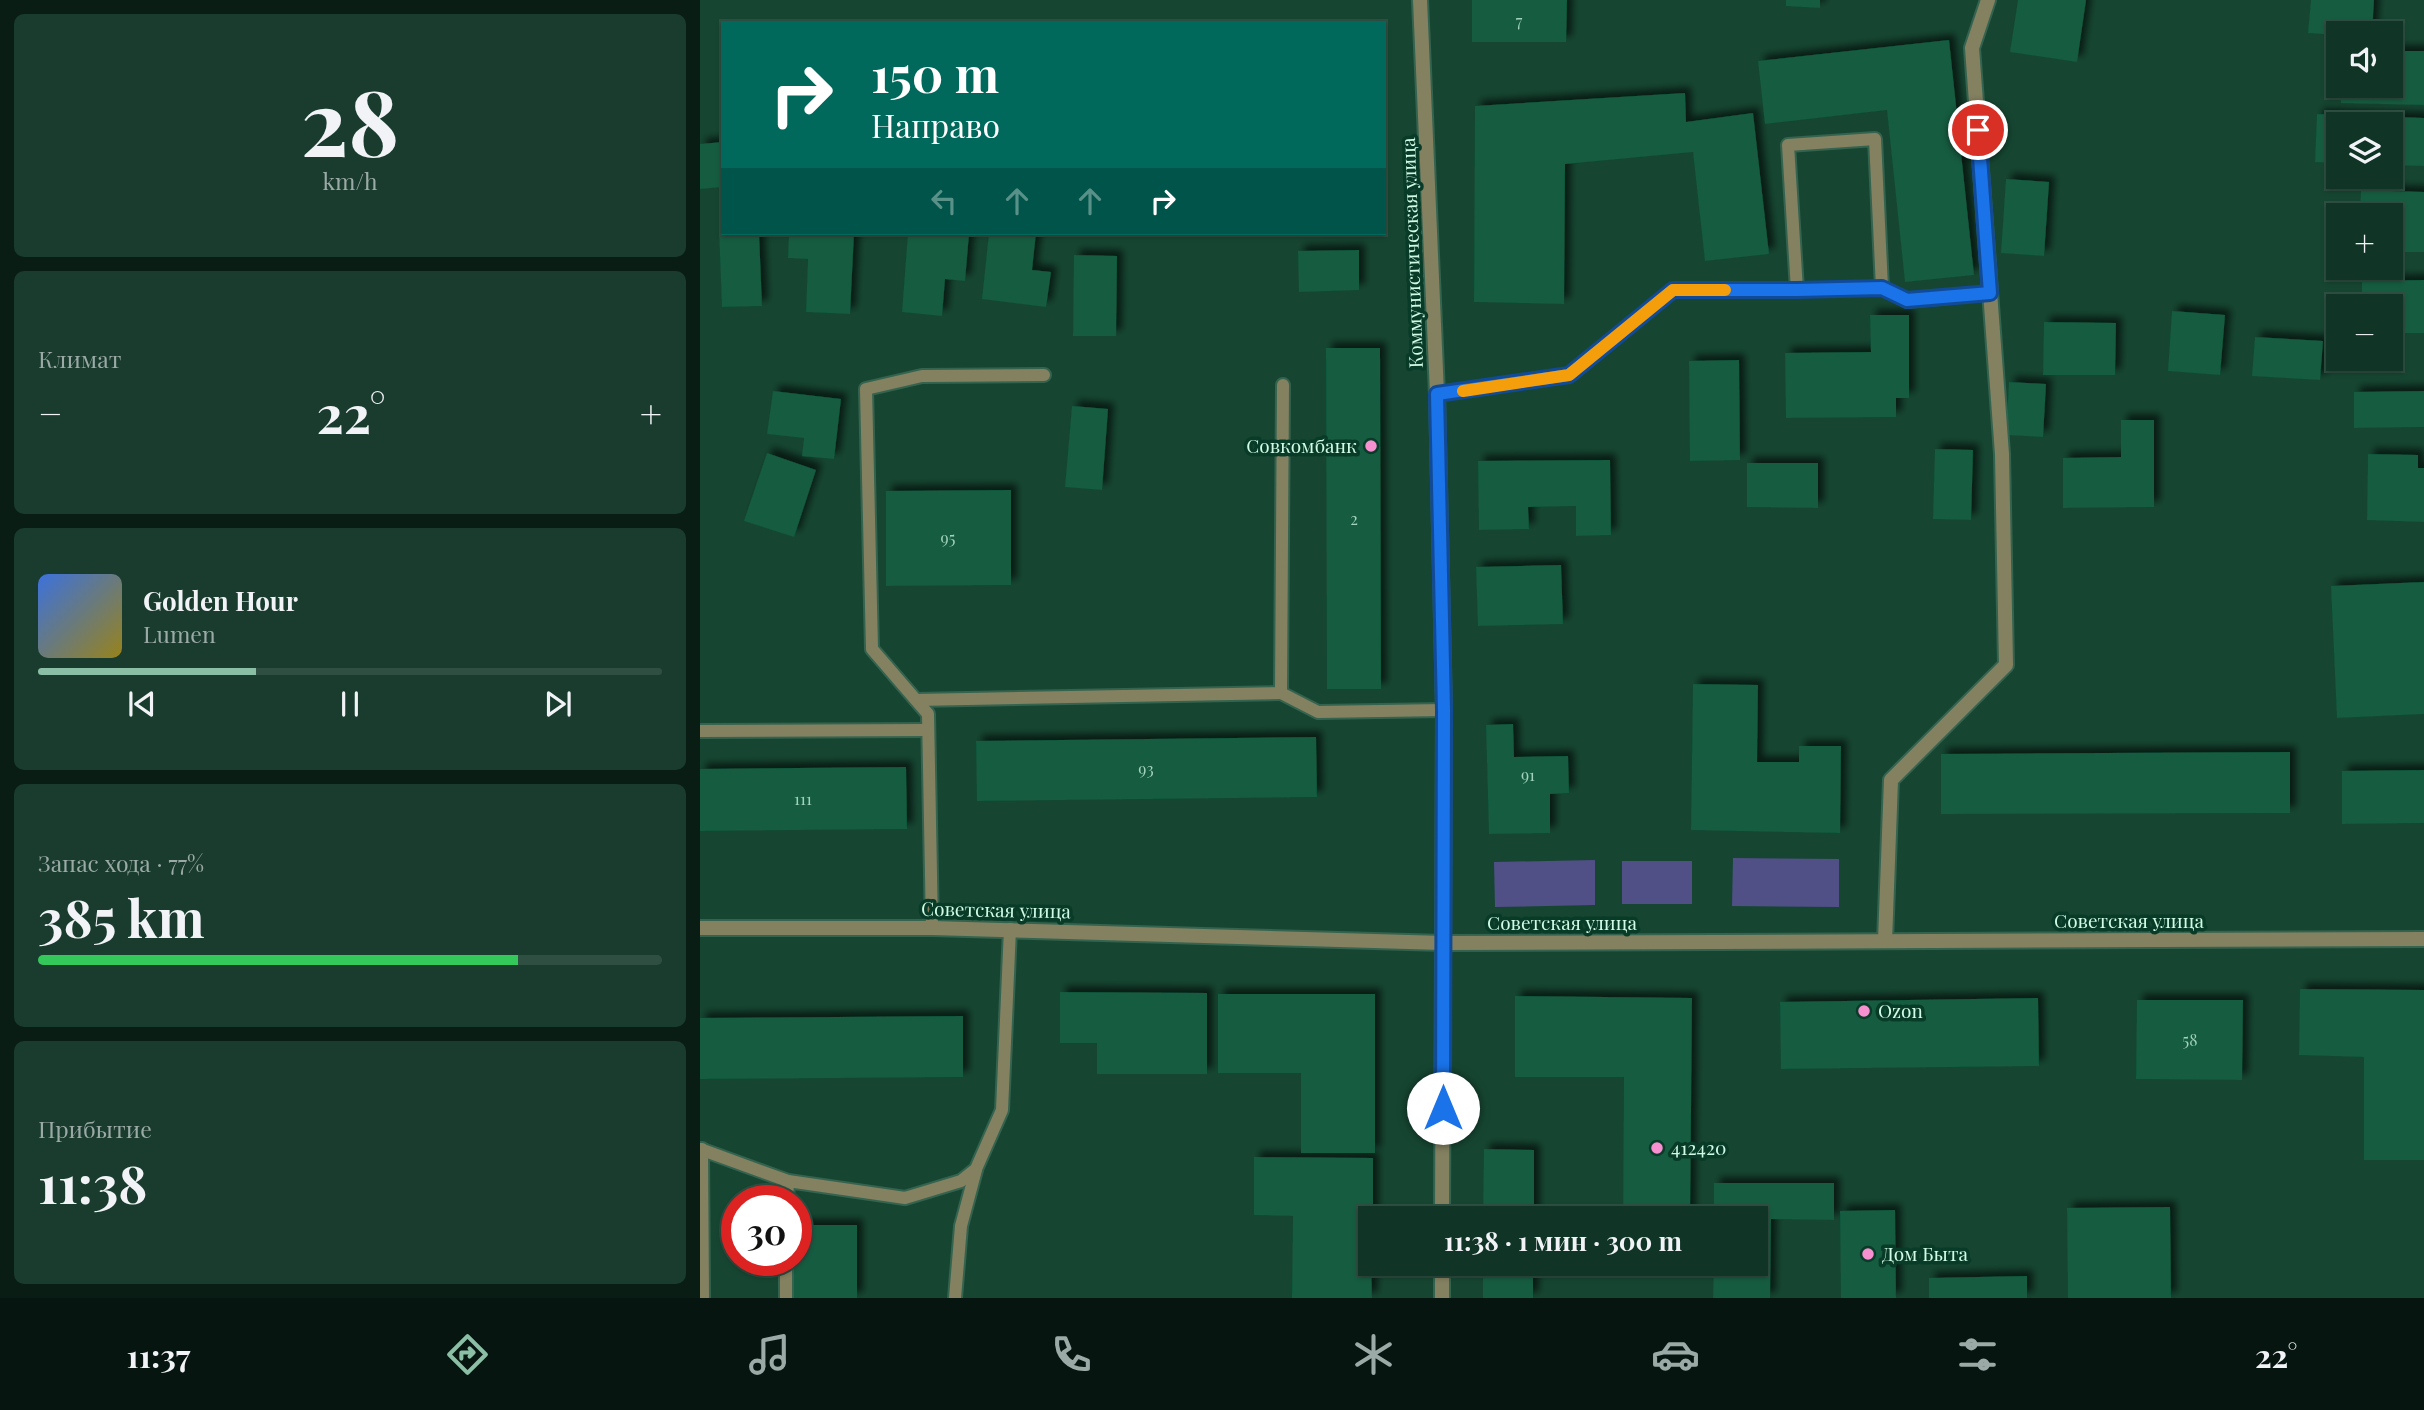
<!DOCTYPE html>
<html lang="ru">
<head>
<meta charset="utf-8">
<style>
  body { margin:0; font-family:"Playfair Display",serif; background:#193c2e; color:#f1f3f6; height:100vh; display:flex; flex-direction:column; font-size:26px; white-space:nowrap }
  * { box-sizing:border-box; margin:0 }
  p { font-size:23px; color:#9caaa7 }
  .icon { flex:none; width:38px; height:38px; fill:none; stroke:currentColor; stroke-width:2; stroke-linecap:round; stroke-linejoin:round }
  .map { position:relative; flex:1; overflow:hidden }
  .side { display:flex; flex-direction:column; gap:14px; padding:14px; background:#091d15; width:700px }
  .side>* { flex:none }
  .banner { position:absolute; left:21px; top:21px; width:665px; height:214px; border-radius:0px; box-shadow:0 2px 5px #0004,0 0 0 2px #304f43; background:#00695c; color:#fff; overflow:hidden }
  .buttons { position:absolute; left:1626px; top:21px; display:grid; gap:14px }
  .buttons a { display:grid; place-items:center; width:77px; height:77px; border-radius:0px; background:#103426; box-shadow:0 2px 5px #0004,0 0 0 2px #304f43; font-size:35px }
  .speed { position:absolute; left:21px; top:1185px; display:flex; gap:14px; font-size:35px; font-weight:700; text-align:center }
  .speed>* { display:grid; place-content:center; width:91px; height:91px; border-radius:50%; background:#103426; box-shadow:0 2px 5px #0004,0 0 0 2px #304f43; line-height:1 }
  .speed .limit { border:10px solid #d22; background:#fff; color:#111 }
  .pin { position:absolute; display:grid; place-items:center; width:60px; height:60px; color:#fff; margin:-30px; border:4px solid #fff; border-radius:50%; box-shadow:0 2px 7px #0007 }
  .me { position:absolute; width:77px; margin:-38px; rotate:0deg; stroke-linejoin:round; filter:drop-shadow(0 0 5px #0008) }
  .turn { display:flex; align-items:center; gap:24px; height:147px; padding:0 35px; font-size:32px }
  .turn .icon { width:91px; height:91px; stroke-width:2.5 }
  .turn b { display:block; font-size:49px; line-height:60px }
  .lanes { display:flex; align-items:center; height:66px; padding:0 35px; background:#0003; justify-content:center; gap:35px; direction:ltr }
  .lanes .off { opacity:.35 }
  .big { font-size:52px; font-weight:700; line-height:1.1 }
  .side .widget { flex:1; display:flex; flex-direction:column; justify-content:center; gap:10px; min-width:0; padding:0 24px; border-radius:10px; background:#193c2e }
  .side .dial { align-items:center; gap:0 }
  .dial b { font-size:91px; line-height:1 }
  .song { display:flex; align-items:center; gap:21px }
  .cover { width:84px; height:84px; border-radius:10px; background:linear-gradient(135deg,hsl(220 70% 55%),hsl(50 70% 35%)) }
  .played { height:7px; border-radius:4px; background:linear-gradient(90deg,#8abfa5 35%,#304f43 35%) }
  .keys { display:flex; justify-content:space-around; direction:ltr }
  .heat { display:flex; justify-content:space-between; align-items:center; font-size:38px; direction:ltr }
  .charge { height:10px; border-radius:5px; background:linear-gradient(90deg,#34c759 77%,#304f43 0) }
  .trip { position:absolute; left:658px; top:1206px; width:410px; height:70px; border-radius:0px; background:#103426; box-shadow:0 2px 5px #0004,0 0 0 2px #304f43; font-weight:700; line-height:70px; text-align:center }
  .menu { display:flex; height:112px; justify-content:space-around; align-items:center; background:#06150f; color:#9caaa7 }
  .menu .icon { width:49px; height:49px }
  .menu .selected { color:#8abfa5 }
  .menu b { font-size:32px; color:#f1f3f6 }
  main { display:flex; flex:1; min-height:0 }
  .map>svg:first-child { display:block }
</style>
</head>
<body>
<main>
<section class="side">
<div class="widget dial"><b>28</b><p>km/h</p></div>
<div class="widget"><p>Климат</p>
<div class="heat"><a>−</a><b class="big">22°</b><a>+</a></div>
</div>
<div class="widget">
<div class="song"><i class="cover"></i><div><b>Golden Hour</b><p>Lumen</p></div></div>
<div class="played"></div>
<div class="keys"><svg class="icon" aria-label="previous" viewBox="0 0 24 24"><path d="M18 5L8 12l10 7zM5 5v14"/></svg><svg class="icon" aria-label="pause" viewBox="0 0 24 24"><path d="M8 5v14M16 5v14"/></svg><svg class="icon" aria-label="next" viewBox="0 0 24 24"><path d="M6 5l10 7-10 7zM19 5v14"/></svg></div>
</div>
<div class="widget"><p>Запас хода · 77%</p><b class="big">385 km</b><div class="charge"></div></div>
<div class="widget"><p>Прибытие</p><b class="big">11:38</b></div>
</section>
<div class="map">
<svg width="1724" height="1298" viewBox="0 0 1724 1298">
  <defs>
    <filter id="shadow"><feDropShadow dx="6" dy="-6" stdDeviation="3.5" flood-color="#0009"/></filter>
  </defs>
  <rect width="100%" height="100%" fill="#164632"/>
  <!-- green -->
  <g fill="#504f86">
    <polygon points="1033,858 1139,859 1139,907 1032,906"/>
    <polygon points="895,860 895,905 795,907 794,862"/>
    <rect x="922" y="861" width="70" height="43"/>
  </g>
  <!-- building -->
  <g fill="#135b40" filter="url(#shadow)">
    <polygon points="772,0 867,0 866,42 772,42"/>
    <polygon points="1086,0 1120,0 1120,8 1086,6"/>
    <polygon points="1318,0 1386,0 1377,62 1310,52"/>
    <polygon points="1611,0 1674,0 1672,33 1638,35 1608,33"/>
    <polygon points="1249,40 1274,275 1205,282 1187,110 1065,124 1058,61"/>
    <polygon points="1690,51 1724,51 1724,105 1641,103 1641,86 1690,86"/>
    <polygon points="985,93 986,122 1053,113 1069,254 1005,261 993,152 865,164 864,304 774,302 775,106"/>
    <polygon points="1617,114 1724,118 1724,166 1690,165 1690,124 1638,124 1638,163 1615,162"/>
    <polygon points="23,142 23,187 0,189 0,144"/>
    <polygon points="1306,179 1349,182 1344,256 1301,253"/>
    <polygon points="1661,190 1724,192 1724,252 1700,252 1701,233 1690,233 1690,215 1660,215"/>
    <polygon points="23,229 23,233 59,233 62,306 22,307 19,230"/>
    <polygon points="89,233 154,233 150,314 106,312 108,259 88,258"/>
    <polygon points="208,233 269,234 265,281 245,279 242,316 202,312"/>
    <polygon points="289,233 336,233 332,270 351,272 346,307 282,299"/>
    <polygon points="659,250 659,290 599,292 598,251"/>
    <polygon points="374,255 417,256 416,336 373,336"/>
    <polygon points="1724,280 1724,333 1690,333 1690,306 1662,306 1662,281"/>
    <polygon points="1472,311 1525,315 1520,375 1468,371"/>
    <polygon points="1170,315 1209,315 1209,398 1196,398 1196,417 1086,418 1085,353 1171,352"/>
    <polygon points="1344,322 1416,323 1415,375 1343,375"/>
    <polygon points="1555,337 1623,341 1620,380 1552,376"/>
    <polygon points="626,348 680,348 681,689 627,689"/>
    <polygon points="1039,360 1040,460 990,461 989,361"/>
    <polygon points="1309,382 1346,384 1343,437 1306,435"/>
    <polygon points="73,391 141,399 134,459 102,456 104,438 67,434"/>
    <polygon points="1724,391 1724,427 1654,428 1654,392"/>
    <polygon points="372,406 408,409 402,490 365,487"/>
    <polygon points="1421,420 1454,420 1454,507 1363,508 1363,458 1421,457"/>
    <polygon points="1235,449 1273,450 1271,520 1233,519"/>
    <polygon points="67,453 116,470 94,537 44,521"/>
    <polygon points="1668,454 1718,455 1718,468 1724,468 1724,522 1667,520"/>
    <polygon points="910,460 911,535 876,536 876,506 828,507 829,529 779,530 778,461"/>
    <polygon points="1047,463 1118,463 1118,508 1047,507"/>
    <polygon points="311,490 311,585 186,586 186,491"/>
    <polygon points="861,565 863,624 778,626 776,567"/>
    <polygon points="1724,582 1724,714 1637,718 1631,586"/>
    <polygon points="993,684 1058,685 1057,762 1099,762 1099,746 1141,746 1140,833 991,830"/>
    <polygon points="813,724 814,757 868,756 869,793 850,794 850,833 789,834 786,725"/>
    <polygon points="616,737 617,797 277,801 276,741"/>
    <polygon points="1590,752 1590,813 1241,814 1241,754"/>
    <polygon points="206,767 207,829 0,831 0,769"/>
    <polygon points="1724,770 1724,823 1642,824 1642,771"/>
    <polygon points="1600,989 1724,990 1724,1160 1664,1160 1664,1057 1599,1055"/>
    <polygon points="360,992 507,993 507,1074 397,1074 397,1043 360,1043"/>
    <polygon points="518,994 675,994 675,1153 601,1153 601,1073 518,1073"/>
    <polygon points="815,996 992,998 990,1218 923,1218 924,1077 815,1077"/>
    <polygon points="1338,998 1339,1066 1081,1069 1080,1002"/>
    <polygon points="1437,1000 1543,1000 1542,1080 1436,1079"/>
    <polygon points="263,1016 263,1077 0,1079 0,1018"/>
    <polygon points="784,1149 834,1150 834,1218 783,1218"/>
    <polygon points="554,1157 673,1158 673,1218 670,1218 672,1298 592,1298 593,1216 554,1215"/>
    <polygon points="1014,1183 1134,1183 1134,1220 1071,1219 1070,1298 1013,1298 1014,1264 1055,1264 1055,1218 1014,1218"/>
    <polygon points="1470,1207 1471,1298 1368,1298 1367,1208"/>
    <polygon points="1195,1210 1196,1298 1141,1298 1140,1211"/>
    <polygon points="96,1225 157,1225 157,1298 93,1298 93,1260 96,1260"/>
    <rect x="783" y="1264" width="50" height="34"/>
    <polygon points="1327,1276 1327,1298 1229,1298 1229,1278"/>
  </g>
  <g fill="none" stroke-linecap="round" stroke-linejoin="round">
    <!-- lane casing -->
    <g stroke="#34634f" stroke-width="16">
      <g id="lane">
        <polyline points="1182,288 1207,301 1291,293"/>
        <polyline points="737,394 869,375 973,290 1097,290 1088,145 1175,139 1182,288 1097,290"/>
        <polyline points="581,693 618,712 744,710"/>
        <polyline points="216,700 581,693 583,385"/>
        <polyline points="0,731 228,730"/>
        <polyline points="232,928 228,714 172,649 166,389 222,376 344,375"/>
        <polyline points="0,1149 88,1181 205,1198 261,1181 276,1169 302,1110 310,929"/>
        <polyline points="2,1149 3,1298"/>
        <polyline points="87,1200 88,1181"/>
        <polyline points="86,1298 86,1260"/>
        <polyline points="255,1298 261,1226 276,1170"/>
      </g>
    </g>
    <!-- street casing -->
    <g stroke="#34634f" stroke-width="18">
      <g id="street">
        <polyline points="720,0 737,394 744,710 742,1218"/>
        <polyline points="0,928 232,928 743,943 1724,939"/>
        <polyline points="1185,941 1191,780 1306,665 1302,454 1272,48 1288,0"/>
        <polyline points="742,1298 742,1264"/>
      </g>
    </g>
    <!-- lane -->
    <use href="#lane" stroke="#848161" stroke-width="12"/>
    <!-- street -->
    <use href="#street" stroke="#848161" stroke-width="14"/>
  </g>
  <g fill="none" stroke-linecap="round" stroke-linejoin="round">
    <!-- route casing -->
    <g stroke="#114b97" stroke-width="18">
      <polyline id="route" points="743,1108 744,710 737,394 869,375 973,290 1097,290 1182,288 1207,300 1290,293 1278,130"/>
    </g>
    <!-- route -->
    <use href="#route" stroke="#1a73e8" stroke-width="12"/>
    <!-- slow -->
    <polyline stroke="#f59e0b" stroke-width="12" points="763,391 869,375 973,290 1025,290"/>
  </g>
  <!-- markers -->
  <g fill="#f690cf" stroke="#083b28" stroke-width="2.5">
    <circle cx="671" cy="446" r="7"/>
    <circle cx="1164" cy="1011" r="7"/>
    <circle cx="957" cy="1148" r="7"/>
    <circle cx="1168" cy="1254" r="7"/>
  </g>
  <g text-anchor="middle" stroke-width="7" stroke-linejoin="round" paint-order="stroke">
    <!-- number labels -->
    <g font-size="16" fill="#a2d3bc">
      <text x="819" y="27">7</text>
      <text x="654" y="525">2</text>
      <text x="248" y="544">95</text>
      <text x="446" y="775">93</text>
      <text x="828" y="781">91</text>
      <text x="103" y="805">111</text>
      <text x="1490" y="1046">58</text>
    </g>
    <!-- street labels -->
    <g font-size="19" fill="#d1fbe6" stroke="#083b28">
      <text transform="translate(712 253) rotate(-92)" y="7">Коммунистическая улица</text>
      <text transform="translate(296 910) rotate(1)" y="7">Советская улица</text>
      <text x="1429" y="928">Советская улица</text>
      <text x="862" y="930">Советская улица</text>
    </g>
    <!-- poi labels -->
    <g font-size="19" fill="#d1fbe6" stroke="#083b28" text-anchor="start">
      <text x="657" y="453" text-anchor="end">Совкомбанк</text>
      <text x="1178" y="1018">Ozon</text>
      <text x="971" y="1155">412420</text>
      <text x="1182" y="1261">Дом Быта</text>
    </g>
  </g>
</svg>
<div class="buttons">
<a><svg class="icon" aria-label="sound" viewBox="0 0 24 24"><path d="M4 9h4l5-4v14l-5-4H4zM17 9q2 3 0 6"/></svg></a>
<a><svg class="icon" aria-label="layers" viewBox="0 0 24 24"><path d="M12 4l9 5-9 5-9-5zM3 14l9 5 9-5"/></svg></a>
<a>+</a>
<a>−</a>
</div>
<div class="speed"><div class="limit">30</div></div>
<div class="pin" style="left:1278px;top:130px;background:#d93025"><svg class="icon" aria-label="arrive" viewBox="0 0 24 24"><path d="M6 21V4h12l-3 4 3 4H6"/></svg></div>
<svg class="me" style="left:743px;top:1108px" viewBox="-20 -20 40 40"><circle r="19" fill="#fff"/><path d="M0-13L10 11 0 6-10 11z" fill="#1a73e8"/></svg>
<div class="trip">11:38 · 1 мин · 300 m</div>
<div class="banner">
<div class="turn"><svg class="icon" aria-label="right" viewBox="0 0 24 24"><path d="M7 20v-9h11M14 6l5 5-5 5"/></svg><div><b>150 m</b>Направо</div></div>
<div class="lanes"><svg class="icon off" aria-label="left" viewBox="0 0 24 24"><path d="M17 20v-9H6M10 6l-5 5 5 5"/></svg><svg class="icon off" aria-label="ahead" viewBox="0 0 24 24"><path d="M12 20V5M6 11l6-6 6 6"/></svg><svg class="icon off" aria-label="ahead" viewBox="0 0 24 24"><path d="M12 20V5M6 11l6-6 6 6"/></svg><svg class="icon" aria-label="right" viewBox="0 0 24 24"><path d="M7 20v-9h11M14 6l5 5-5 5"/></svg></div>
</div>
</div>
</main>
<nav class="menu">
<b>11:37</b>
<svg class="icon selected" aria-label="directions" viewBox="0 0 24 24"><path d="M12 3l9 9-9 9-9-9zM9 14v-3h6M13 9l2 2-2 2"/></svg>
<svg class="icon" aria-label="music" viewBox="0 0 24 24"><path d="M9 18V5l10-2v13"/><circle cx="6" cy="18" r="3"/><circle cx="16" cy="16" r="3"/></svg>
<svg class="icon" aria-label="phone" viewBox="0 0 24 24"><path d="M5 4h4l2 5-3 2q2 4 5 5l2-3 5 2v4C11 20 4 13 5 4z"/></svg>
<svg class="icon" aria-label="climate" viewBox="0 0 24 24"><path d="M12 3v18M4 7l16 10M4 17L20 7"/></svg>
<svg class="icon" aria-label="car" viewBox="0 0 24 24"><path d="M5 17H2v-5l4-1 3-4h7l3 4 3 1v5h-3M9 17h6M6 11h13"/><circle cx="7" cy="17" r="2"/><circle cx="17" cy="17" r="2"/></svg>
<svg class="icon" aria-label="filters" viewBox="0 0 24 24"><path d="M4 7h16M4 17h16"/><circle cx="9" cy="7" r="2"/><circle cx="15" cy="17" r="2"/></svg>
<b>22°</b>
</nav>
</body>
</html>
